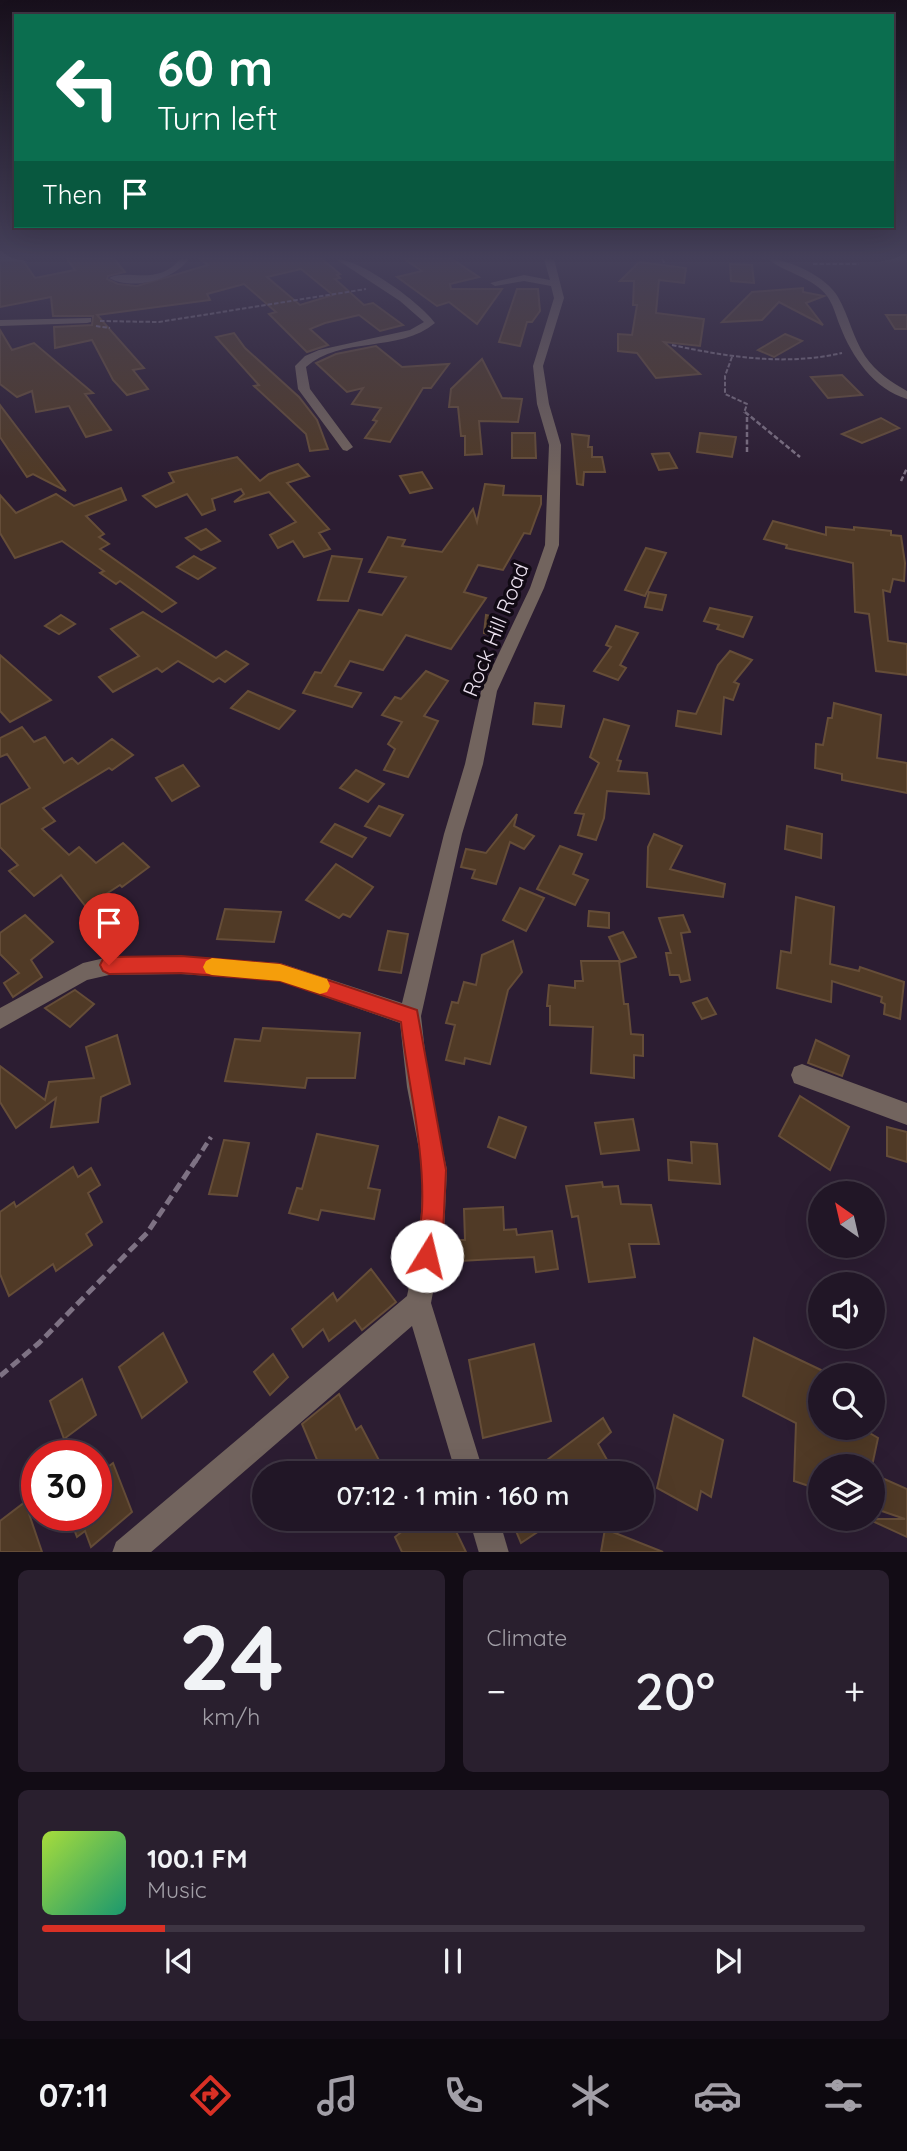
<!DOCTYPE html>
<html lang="en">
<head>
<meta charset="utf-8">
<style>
  body { margin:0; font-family:Quicksand,sans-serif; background:#291f2e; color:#f1f3f6; height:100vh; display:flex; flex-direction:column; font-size:26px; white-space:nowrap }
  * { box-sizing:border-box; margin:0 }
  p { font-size:23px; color:#a29fa7 }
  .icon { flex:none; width:38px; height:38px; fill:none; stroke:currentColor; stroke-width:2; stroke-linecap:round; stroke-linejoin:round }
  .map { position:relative; height:1552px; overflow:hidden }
  .details { display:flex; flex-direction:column; gap:18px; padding:18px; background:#120c15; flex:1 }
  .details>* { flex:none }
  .guide { position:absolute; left:14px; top:14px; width:880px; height:214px; border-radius:0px; box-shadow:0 7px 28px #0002,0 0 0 2px #3e3543; background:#0b6e4f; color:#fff; overflow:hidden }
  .needle { width:46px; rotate:326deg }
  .tools { position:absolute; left:808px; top:1181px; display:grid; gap:14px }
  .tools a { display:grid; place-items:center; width:77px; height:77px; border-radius:50%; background:#211626; box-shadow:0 7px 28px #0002,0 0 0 2px #3e3543; font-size:35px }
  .speed { position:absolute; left:21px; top:1440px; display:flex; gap:14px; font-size:35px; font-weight:700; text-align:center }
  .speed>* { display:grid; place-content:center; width:91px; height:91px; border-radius:50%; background:#211626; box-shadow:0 7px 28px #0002,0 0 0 2px #3e3543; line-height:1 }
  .speed .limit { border:10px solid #d22; background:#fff; color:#111 }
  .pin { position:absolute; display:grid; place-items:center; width:60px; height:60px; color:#fff; margin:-72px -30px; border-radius:50% 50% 50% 0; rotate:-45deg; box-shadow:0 0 7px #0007 }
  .pin .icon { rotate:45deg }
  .me { position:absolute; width:77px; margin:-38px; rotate:9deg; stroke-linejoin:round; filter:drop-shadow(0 0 5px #0008) }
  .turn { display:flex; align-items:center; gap:24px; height:147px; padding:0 28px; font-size:32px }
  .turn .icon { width:91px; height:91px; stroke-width:2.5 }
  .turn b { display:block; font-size:49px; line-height:60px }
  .then { display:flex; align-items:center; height:66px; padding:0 28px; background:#0003; gap:14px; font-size:26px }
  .big { font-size:52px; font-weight:600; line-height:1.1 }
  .details .tile { flex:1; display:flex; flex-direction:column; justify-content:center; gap:10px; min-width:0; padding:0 24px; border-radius:10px; background:#291f2e }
  .details .dial { align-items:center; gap:0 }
  .dial b { font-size:91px; line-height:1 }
  .song { display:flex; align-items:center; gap:21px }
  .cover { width:84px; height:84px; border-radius:10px; background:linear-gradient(135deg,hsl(80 70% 55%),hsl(160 70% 35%)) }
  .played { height:7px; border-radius:4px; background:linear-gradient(90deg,#d93025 15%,#3e3543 15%) }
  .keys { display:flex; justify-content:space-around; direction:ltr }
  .heat { display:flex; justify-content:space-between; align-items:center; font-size:38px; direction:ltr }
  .details .tiles { flex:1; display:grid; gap:18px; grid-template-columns:1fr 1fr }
  .tile:last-child { grid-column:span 2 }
  .trip { position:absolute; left:252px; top:1461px; width:402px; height:70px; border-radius:35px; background:#211626; box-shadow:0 7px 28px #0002,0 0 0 2px #3e3543; font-weight:600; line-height:70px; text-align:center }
  .tab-bar { display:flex; height:112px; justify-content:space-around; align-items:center; background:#0d090f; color:#a29fa7 }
  .tab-bar .icon { width:49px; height:49px }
  .tab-bar .current { color:#d93025 }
  .tab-bar b { font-size:32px; color:#f1f3f6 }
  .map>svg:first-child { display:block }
</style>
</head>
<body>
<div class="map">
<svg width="907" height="1553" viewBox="0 0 907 1553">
  <rect width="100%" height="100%" fill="#2c1d32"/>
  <!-- building -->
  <g fill="#503a26" stroke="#654d38" stroke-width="2" fill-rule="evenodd">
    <path d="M22,259L35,278L75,270L67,259H114L125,272L108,276L107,279L118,284L137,286L208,265L200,259H322L340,274L337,275L340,278L335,279L364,305L373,303L403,325L380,331L359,315L325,323L310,329L328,345L307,352L269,314L276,312L244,284L207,294L210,300L97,315L144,368L133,370L148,389L127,395L113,380L92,340L55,348L54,327L92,325L93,316H53L51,297L0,307V261ZM301,269L333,295L300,305L267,277Z"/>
    <polygon points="404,259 452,259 479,277 450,284 451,289 502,289 477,324 449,302 437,306 397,277 422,271"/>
    <polygon points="639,262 686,268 684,283 659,280 656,313 704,319 700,346 664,342 700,374 656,378 637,353 618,351 618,334 632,335 637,305 633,305 634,281 620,281"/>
    <polygon points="730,264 752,265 754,283 731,281"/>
    <polygon points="803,288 803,292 824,296 806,303 823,325 779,302 762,320 722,322 752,292"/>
    <polygon points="517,289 538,289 540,311 532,322 527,322 520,346 499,342"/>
    <polygon points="886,315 907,315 907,329 895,329"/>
    <polygon points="0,330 12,350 34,343 93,393 85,394 111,430 86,437 69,406 36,412 32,391 17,397 0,384"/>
    <polygon points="234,333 245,348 299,397 317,420 328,449 310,451 306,434 254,386 259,385 216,337"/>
    <polygon points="785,334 802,341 774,357 758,350"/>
    <polygon points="376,346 402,367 449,364 431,388 423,388 390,442 365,438 377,421 373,420 381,408 352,404 363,388 347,392 316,363 336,354"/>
    <polygon points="482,359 502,398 522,399 518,422 479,421 482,454 465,455 465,436 461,436 458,407 449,407 451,389"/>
    <polygon points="842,375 862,395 828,398 811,377"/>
    <polygon points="0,405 41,459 66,491 33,474 27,477 0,437"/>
    <polygon points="881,418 899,428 862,443 842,434"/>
    <polygon points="512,433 535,433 536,458 512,458"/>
    <polygon points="700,433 736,437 732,457 697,452"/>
    <polygon points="572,434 589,436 588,447 592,447 592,457 602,457 605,472 584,472 583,485 577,484"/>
    <polygon points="669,453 677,468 659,470 652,454"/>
    <polygon points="237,457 260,481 269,474 298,464 309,476 287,483 329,529 319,533 330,549 304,557 293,541 278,548 270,535 296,522 269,492 234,502 244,494 241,489 212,499 215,510 202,515 187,494 156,507 143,496 174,482 169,473"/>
    <polygon points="422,472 432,488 410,493 400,476"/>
    <polygon points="485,484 504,486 503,495 541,496 541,504 530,534 524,533 503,570 478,565 464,592 486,598 451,649 406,635 383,670 350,661 335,686 361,693 352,707 303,693 315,672 321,673 359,610 382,615 406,577 369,572 388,537 405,540 402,546 442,552 473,509 477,522"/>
    <polygon points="121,488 126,500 86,516 104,534 99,537 109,544 100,549 176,603 162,612 120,581 116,584 100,573 104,571 62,541 15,558 0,533 0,495 16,513 56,494 74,506"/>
    <polygon points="773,521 826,535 826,527 854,530 854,527 891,531 891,535 901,536 905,563 904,581 893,579 890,592 883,590 888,641 907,644 907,675 876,671 869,614 855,612 853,563 786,548 787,545 764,539"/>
    <polygon points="206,529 220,541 201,550 186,538"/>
    <polygon points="646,548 666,553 645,596 625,590"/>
    <polygon points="194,556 215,568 198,579 177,567"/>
    <polygon points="332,556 362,559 348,601 318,600"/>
    <polygon points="649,592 666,595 662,610 645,607"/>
    <polygon points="710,608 752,617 743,637 717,629 719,625 704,621"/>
    <polygon points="143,612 216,658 226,651 248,664 225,682 219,678 213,682 178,661 162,672 157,668 113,692 99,677 139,656 111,629"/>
    <polygon points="61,615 75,624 59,634 45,626"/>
    <polygon points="486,615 507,620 498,637 484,633"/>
    <polygon points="616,626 638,633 620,665 626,668 618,680 594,671 611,647 606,645"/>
    <polygon points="730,651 752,660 734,682 739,684 733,700 724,697 721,734 676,726 678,711 696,714 718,665"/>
    <polygon points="0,655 51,700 10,722 0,711"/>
    <polygon points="426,671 448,681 424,716 438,721 408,777 384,770 395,749 388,744 402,722 382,715 395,697 401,699"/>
    <polygon points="248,691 295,711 279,729 231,708"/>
    <polygon points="535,703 564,706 561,727 533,724"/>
    <polygon points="834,703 881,715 877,758 907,763 907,793 842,780 842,774 815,768 816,744 823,745 828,718 832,718"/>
    <polygon points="604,719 629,726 617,760 621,761 618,771 647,773 649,794 607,791 604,818 596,840 578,835 584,814 575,813 599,763 590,757"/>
    <polygon points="22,727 34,742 45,737 64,763 72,758 78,764 112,739 133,755 112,770 109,768 43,808 55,821 42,829 69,855 79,847 96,863 123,843 149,867 122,887 120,885 86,907 61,875 34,896 9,871 18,865 0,847 0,805 30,788 7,754 0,757 0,738"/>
    <polygon points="183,765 199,786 172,801 156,778"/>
    <polygon points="356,770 384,784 368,802 340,788"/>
    <polygon points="379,806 403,815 390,836 365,826"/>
    <polygon points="517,814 514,826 534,836 524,849 510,842 496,884 472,878 475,870 461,867 466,849 486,853"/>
    <polygon points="335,824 366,838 352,857 321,842"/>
    <polygon points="787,826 822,834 821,858 785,849"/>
    <polygon points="654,834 682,846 670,869 725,884 723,897 647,887 648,847"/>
    <polygon points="560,846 582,854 573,874 588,880 575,905 537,889"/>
    <polygon points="336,864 373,887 350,917 343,914 339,918 306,900"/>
    <polygon points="520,888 544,898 526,931 503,920"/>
    <polygon points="796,897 834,907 830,964 859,971 860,967 904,982 900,1019 884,1014 885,1004 881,1002 882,997 832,981 831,1002 777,988 781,951 791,953"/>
    <polygon points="225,909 281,912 274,942 217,939"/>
    <polygon points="589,911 609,913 609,928 588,926"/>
    <polygon points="25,915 53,942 31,960 42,977 13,997 4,983 19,973 0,954 0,933"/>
    <polygon points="683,915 690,932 681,933 690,980 681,982 679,975 670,975 666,953 671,953 659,918"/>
    <polygon points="388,931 408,934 401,973 379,970"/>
    <polygon points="623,932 636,957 621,962 609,937"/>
    <polygon points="513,941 522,972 508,990 490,1064 465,1058 464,1064 446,1060 455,1025 446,1023 452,1002 458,1003 464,982 476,985 482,955"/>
    <polygon points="581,961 619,961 624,1004 628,1004 631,1034 643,1035 643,1056 634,1055 634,1078 591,1073 593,1027 550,1025 550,1006 547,1006 549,985 575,988 575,981 583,981"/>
    <polygon points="75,990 94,1004 70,1027 45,1008"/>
    <polygon points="707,998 716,1014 702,1019 693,1003"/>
    <polygon points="263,1028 360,1033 355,1078 307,1078 305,1088 225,1081 235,1039 260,1041"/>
    <polygon points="117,1035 130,1084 101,1097 98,1122 51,1127 56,1098 16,1128 0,1102 0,1066 45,1100 49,1082 94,1078 86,1047"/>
    <polygon points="816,1040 849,1056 842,1076 808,1063"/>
    <polygon points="800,1096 849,1127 830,1170 779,1136"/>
    <polygon points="499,1117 526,1127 515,1158 488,1147"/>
    <polygon points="633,1119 639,1150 601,1154 595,1123"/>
    <polygon points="887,1127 907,1132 907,1162 887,1156"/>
    <polygon points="317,1134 378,1146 368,1188 380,1190 374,1219 321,1210 318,1220 289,1213 297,1188 302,1189"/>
    <polygon points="224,1140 249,1143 237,1196 209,1194"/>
    <polygon points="691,1142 717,1144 720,1184 669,1180 668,1160 692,1163"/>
    <polygon points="73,1167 78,1177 91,1168 100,1185 88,1193 102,1222 86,1234 92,1245 56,1271 53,1264 9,1296 0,1274 0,1212 14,1202 16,1207"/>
    <polygon points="602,1182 603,1187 618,1186 621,1204 651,1205 659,1244 629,1244 635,1277 589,1282 578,1216 572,1217 566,1186"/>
    <polygon points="503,1207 504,1230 516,1229 517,1235 552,1231 558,1269 536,1272 534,1257 460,1261 459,1240 465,1240 464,1209"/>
    <polygon points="371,1269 396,1302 362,1330 355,1320 329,1341 323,1329 303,1347 292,1329 333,1293 337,1301"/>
    <polygon points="163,1333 187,1382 142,1418 119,1367"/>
    <polygon points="754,1338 821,1370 821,1428 861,1428 878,1438 872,1466 821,1466 821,1490 794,1481 796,1423 743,1396"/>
    <polygon points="534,1344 551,1421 483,1438 469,1360"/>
    <polygon points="273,1354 288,1377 270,1395 254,1372"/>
    <polygon points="82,1379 96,1415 64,1439 50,1401"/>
    <polygon points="339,1394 356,1430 361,1426 382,1466 373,1474 306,1474 318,1462 302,1424"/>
    <polygon points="674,1415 723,1440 711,1497 701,1491 697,1510 657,1488"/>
    <polygon points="603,1418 611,1432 598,1444 615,1474 555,1474 547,1460"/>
    <polygon points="113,1463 132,1512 91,1547 85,1531 77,1537 69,1516 96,1516 96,1476"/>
    <polygon points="873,1474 907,1489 907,1537 868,1519 905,1519 873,1508"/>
    <polygon points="25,1502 42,1552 0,1552 0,1521"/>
    <polygon points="418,1519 450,1519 466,1552 402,1552 395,1537"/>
    <polygon points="511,1519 557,1519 521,1543"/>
    <polygon points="605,1529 663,1552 601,1552"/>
  </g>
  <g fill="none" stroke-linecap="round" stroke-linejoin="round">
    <!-- path-far3 -->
    <g stroke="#7e7284" stroke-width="2" stroke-dasharray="4.5 2" stroke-linecap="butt">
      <polyline points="662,259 665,264"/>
      <polyline points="813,264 859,264"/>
      <polyline points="100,321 159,322 366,289"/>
      <polyline points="96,326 110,328"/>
      <path d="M672,345C729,357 784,366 842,353"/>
      <polyline points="732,357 725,376 725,394 747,404 744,413"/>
    </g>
    <!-- path-far2 -->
    <g stroke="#7e7284" stroke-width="2.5" stroke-dasharray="5 2.5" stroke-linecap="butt">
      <polyline points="745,412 800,457"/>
      <polyline points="747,417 747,454"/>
      <polyline points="901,481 907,468"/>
    </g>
    <!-- path-far1 -->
    <polyline stroke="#7e7284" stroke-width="4.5" stroke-dasharray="9 4.5" stroke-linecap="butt" points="195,1162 211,1137"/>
    <!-- path -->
    <polyline stroke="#7e7284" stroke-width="5" stroke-dasharray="10 5" stroke-linecap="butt" points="0,1376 39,1343 147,1233 196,1160"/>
    <!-- minor -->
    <g fill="#72645e" fill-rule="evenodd">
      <path d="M180,259H189C174,280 132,291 109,278C126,268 158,287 180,259Z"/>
      <path d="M336,259C360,259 420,302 435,323C400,353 340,336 306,367L310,389L353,447L347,451L343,450L298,389L295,366L305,356L319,350L410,330L424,322L400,301Z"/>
      <polygon points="544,259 554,259 564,298 543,366 549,404 561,445 559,545 544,588 497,691 483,764 462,834 421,1016 429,1087 447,1170 444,1233 431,1303 484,1474 456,1474 412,1326 150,1553 112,1553 116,1542 407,1296 420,1233 423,1170 407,1087 400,1023 280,981 181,974 109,975 87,980 0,1029 0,1008 83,963 109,957 181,956 280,963 402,1003 444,834 465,764 481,691 530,588 545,545 549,445 537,404 533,366 554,298 551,286 524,281 495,286 490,283 524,275 550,280"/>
      <path d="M768,259C789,259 827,277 838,297C849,316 853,338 865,356C876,372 891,382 907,391V399C874,389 852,357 840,326C836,316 833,304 827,296C813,277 785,273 768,259Z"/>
      <polygon points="91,318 91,322 87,323 0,326 0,320"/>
      <polygon points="802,1064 907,1103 907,1125 794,1083 791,1075 794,1067"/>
      <polygon points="469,1519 499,1519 509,1553 479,1553"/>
    </g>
  </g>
  <!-- sky -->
  <linearGradient id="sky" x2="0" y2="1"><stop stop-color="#18101c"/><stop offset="0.54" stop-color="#45405a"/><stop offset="1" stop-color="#45405a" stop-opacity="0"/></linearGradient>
  <rect width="907" height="477" fill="url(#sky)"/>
  <!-- route -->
  <path fill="#d93025" stroke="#8d1f18" stroke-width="2" d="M181,956L280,964L417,1010L446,1170L443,1233L435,1264L427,1268L419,1264C413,1250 421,1227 422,1211C425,1148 408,1085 401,1022L280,981L181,973L109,974L103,971L100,965L103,959L109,957Z"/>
  <!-- slow -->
  <polygon fill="#f59e0b" points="212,958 280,964 327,979 330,986 327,992 320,994 280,981 212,975 206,973 203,967 206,961"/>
  <g text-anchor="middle" stroke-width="7" stroke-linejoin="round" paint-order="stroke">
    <!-- street labels -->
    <g font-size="21" fill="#ece2f0" stroke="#110a14">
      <text transform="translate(496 630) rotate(-68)" y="7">Rock Hill Road</text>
    </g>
  </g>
</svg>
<div class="tools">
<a><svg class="needle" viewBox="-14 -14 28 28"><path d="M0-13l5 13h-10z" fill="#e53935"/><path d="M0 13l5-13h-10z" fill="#a29fa7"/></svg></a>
<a><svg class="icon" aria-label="sound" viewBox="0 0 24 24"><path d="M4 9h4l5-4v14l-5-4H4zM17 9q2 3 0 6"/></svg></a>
<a><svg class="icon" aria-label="search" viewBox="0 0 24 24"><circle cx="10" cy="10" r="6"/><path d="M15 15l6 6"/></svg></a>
<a><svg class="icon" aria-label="layers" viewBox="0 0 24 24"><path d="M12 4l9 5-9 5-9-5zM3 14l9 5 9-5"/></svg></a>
</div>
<div class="speed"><div class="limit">30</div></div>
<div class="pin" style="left:109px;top:965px;background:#d93025"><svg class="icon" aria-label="arrive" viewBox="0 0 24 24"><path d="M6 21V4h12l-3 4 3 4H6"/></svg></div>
<svg class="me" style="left:427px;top:1256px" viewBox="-20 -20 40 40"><circle r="19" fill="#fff"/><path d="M0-13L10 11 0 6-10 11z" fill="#d93025"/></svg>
<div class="trip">07:12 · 1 min · 160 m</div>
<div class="guide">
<div class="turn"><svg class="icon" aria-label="left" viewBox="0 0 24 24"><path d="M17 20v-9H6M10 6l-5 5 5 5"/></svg><div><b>60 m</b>Turn left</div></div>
<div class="then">Then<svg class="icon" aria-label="arrive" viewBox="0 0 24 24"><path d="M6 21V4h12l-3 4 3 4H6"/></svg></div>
</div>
</div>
<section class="details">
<div class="tiles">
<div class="tile dial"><b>24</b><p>km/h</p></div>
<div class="tile"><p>Climate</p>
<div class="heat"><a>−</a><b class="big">20°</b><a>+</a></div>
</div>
<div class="tile">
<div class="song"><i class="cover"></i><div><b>100.1 FM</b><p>Music</p></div></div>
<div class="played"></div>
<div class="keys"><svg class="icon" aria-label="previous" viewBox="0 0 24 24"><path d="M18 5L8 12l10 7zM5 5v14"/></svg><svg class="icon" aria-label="pause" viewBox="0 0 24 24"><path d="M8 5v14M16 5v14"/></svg><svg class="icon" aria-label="next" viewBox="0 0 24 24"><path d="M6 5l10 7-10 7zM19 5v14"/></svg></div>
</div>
</div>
</section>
<nav class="tab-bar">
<b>07:11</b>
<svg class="icon current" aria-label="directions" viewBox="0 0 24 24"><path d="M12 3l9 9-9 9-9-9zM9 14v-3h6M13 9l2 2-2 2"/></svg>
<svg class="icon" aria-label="music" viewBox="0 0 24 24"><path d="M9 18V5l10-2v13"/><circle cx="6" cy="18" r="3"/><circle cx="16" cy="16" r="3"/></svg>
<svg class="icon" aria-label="phone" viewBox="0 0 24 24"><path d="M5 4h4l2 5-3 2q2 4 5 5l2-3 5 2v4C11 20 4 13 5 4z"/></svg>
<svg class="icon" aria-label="climate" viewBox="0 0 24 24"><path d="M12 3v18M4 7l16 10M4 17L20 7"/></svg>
<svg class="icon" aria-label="car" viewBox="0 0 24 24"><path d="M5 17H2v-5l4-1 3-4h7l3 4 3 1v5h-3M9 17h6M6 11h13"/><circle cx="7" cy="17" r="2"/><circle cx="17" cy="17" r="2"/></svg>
<svg class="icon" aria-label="filters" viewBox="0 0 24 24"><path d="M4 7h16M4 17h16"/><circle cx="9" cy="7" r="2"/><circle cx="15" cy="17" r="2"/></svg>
</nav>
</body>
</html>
